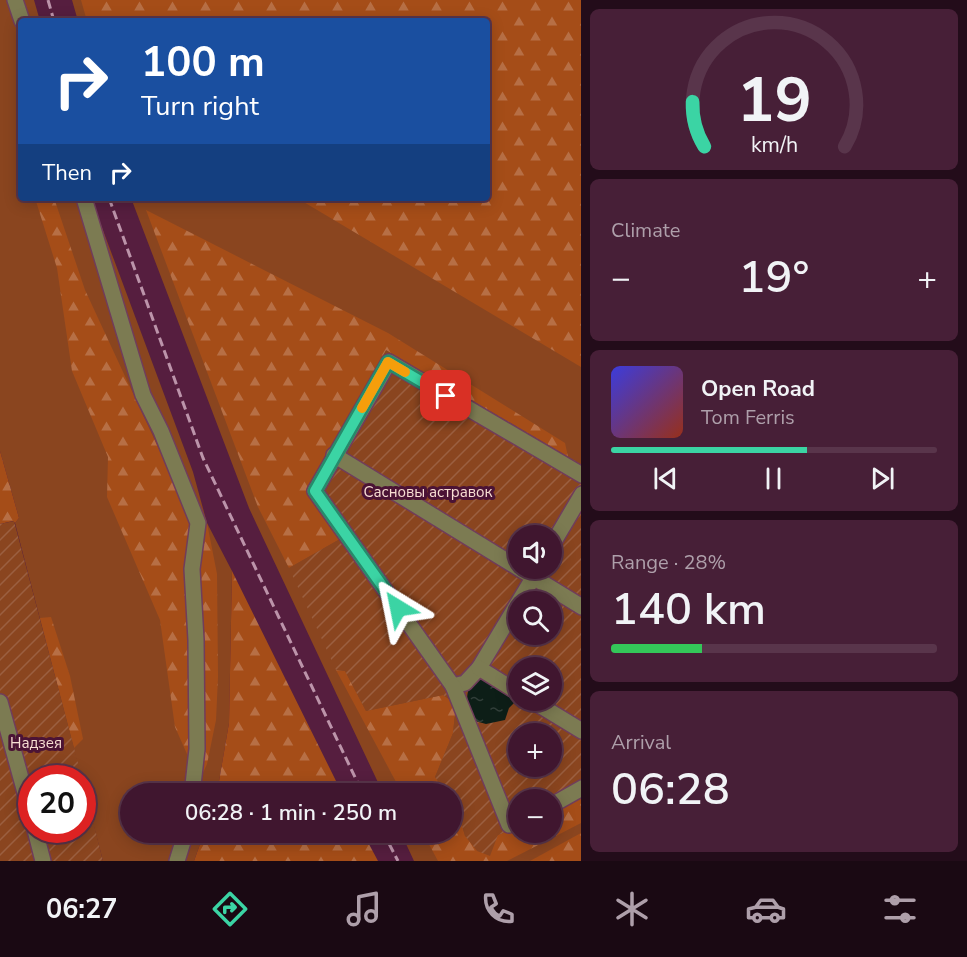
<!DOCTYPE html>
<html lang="en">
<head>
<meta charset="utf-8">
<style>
  body { margin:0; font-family:"Nunito Sans",sans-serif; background:#471f37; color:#f1f3f6; height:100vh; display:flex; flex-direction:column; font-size:22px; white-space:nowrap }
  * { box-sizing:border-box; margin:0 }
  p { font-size:20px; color:#ae9faa }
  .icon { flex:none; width:33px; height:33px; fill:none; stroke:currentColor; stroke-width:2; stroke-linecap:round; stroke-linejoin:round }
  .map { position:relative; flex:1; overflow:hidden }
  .sheet { display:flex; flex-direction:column; gap:9px; padding:9px; background:#230c1a; width:386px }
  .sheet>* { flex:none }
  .banner { position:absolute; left:18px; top:18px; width:472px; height:183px; border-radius:6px; box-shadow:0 3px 15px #0003,0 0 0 2px #59354b; background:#1a4fa0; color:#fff; overflow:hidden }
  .fabs { position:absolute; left:508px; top:525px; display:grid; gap:12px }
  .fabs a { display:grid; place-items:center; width:54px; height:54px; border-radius:50%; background:#40162f; box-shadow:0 3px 15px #0003,0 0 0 2px #59354b; font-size:30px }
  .speed { position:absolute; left:18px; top:765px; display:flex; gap:12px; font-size:30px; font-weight:700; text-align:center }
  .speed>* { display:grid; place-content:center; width:78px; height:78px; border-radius:50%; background:#40162f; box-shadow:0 3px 15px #0003,0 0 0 2px #59354b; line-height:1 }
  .speed .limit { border:9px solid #d22; background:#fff; color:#111 }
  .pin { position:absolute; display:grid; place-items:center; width:51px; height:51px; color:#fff; margin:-26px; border-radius:12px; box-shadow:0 3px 9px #0006 }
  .me { position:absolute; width:66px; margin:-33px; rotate:325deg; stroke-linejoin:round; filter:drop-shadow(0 0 4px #0008) }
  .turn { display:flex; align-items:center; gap:21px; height:126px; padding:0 24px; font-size:27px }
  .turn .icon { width:78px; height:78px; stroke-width:2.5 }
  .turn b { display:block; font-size:42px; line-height:51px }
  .then { display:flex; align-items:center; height:57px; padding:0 24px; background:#0003; gap:12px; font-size:22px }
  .big { font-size:45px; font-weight:600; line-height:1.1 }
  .sheet .widget { flex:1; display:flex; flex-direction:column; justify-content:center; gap:9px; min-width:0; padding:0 21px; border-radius:9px; background:#471f37 }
  .sheet .dial { align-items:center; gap:0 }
  .dial svg { height:156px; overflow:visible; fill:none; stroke:#59354b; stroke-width:7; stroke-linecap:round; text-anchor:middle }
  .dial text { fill:#f1f3f6; stroke:none }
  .song { display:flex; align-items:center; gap:18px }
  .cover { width:72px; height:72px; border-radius:9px; background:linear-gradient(135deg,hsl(240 70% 55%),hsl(10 70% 35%)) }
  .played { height:6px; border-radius:3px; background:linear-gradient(90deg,#3bd4a4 60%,#59354b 60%) }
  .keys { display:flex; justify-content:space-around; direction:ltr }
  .heat { display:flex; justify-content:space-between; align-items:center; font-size:33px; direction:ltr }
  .charge { height:9px; border-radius:4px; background:linear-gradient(90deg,#34c759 28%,#59354b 0) }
  .trip { position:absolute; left:120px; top:783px; width:342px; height:60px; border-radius:30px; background:#40162f; box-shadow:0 3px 15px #0003,0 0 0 2px #59354b; font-weight:600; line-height:60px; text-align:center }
  .tab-bar { display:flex; height:96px; justify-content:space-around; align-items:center; background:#1a0913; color:#ae9faa }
  .tab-bar .icon { width:42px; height:42px }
  .tab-bar .on { color:#3bd4a4 }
  .tab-bar b { font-size:27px; color:#f1f3f6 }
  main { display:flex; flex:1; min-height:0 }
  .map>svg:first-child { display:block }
</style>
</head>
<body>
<main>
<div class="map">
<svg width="582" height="861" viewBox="0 0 582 861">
  <defs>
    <pattern id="forest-firs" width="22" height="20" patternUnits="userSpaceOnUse" patternTransform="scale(1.5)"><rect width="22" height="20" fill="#a54d18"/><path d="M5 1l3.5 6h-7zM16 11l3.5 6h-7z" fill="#b76f45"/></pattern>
    <pattern id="garden-furrows" width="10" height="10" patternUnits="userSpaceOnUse" patternTransform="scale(1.5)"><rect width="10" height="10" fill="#8a451f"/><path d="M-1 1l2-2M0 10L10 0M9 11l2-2" fill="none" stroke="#9b5f40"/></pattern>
    <pattern id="water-ripples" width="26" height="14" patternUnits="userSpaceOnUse" patternTransform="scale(1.5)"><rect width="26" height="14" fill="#0d1e17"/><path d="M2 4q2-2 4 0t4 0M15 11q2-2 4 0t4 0" fill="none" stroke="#313e39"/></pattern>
  </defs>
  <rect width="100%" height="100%" fill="#561e3f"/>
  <!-- green -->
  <g fill="#8a451f" fill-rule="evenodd">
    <polygon points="0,0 34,0 40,21 21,21 21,198 91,198 193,472 207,523 232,571 229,723 217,793 130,794 130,832 204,833 194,861 103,861 15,523 19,518 0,451"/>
    <path d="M72,0H581V861H414L401,833L452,832V794L383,793L249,508L131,198H488V21H78ZM519,536H552V568H519ZM519,602H552V634H519ZM519,668H552V700H519ZM519,734H552V766H519ZM519,800H552V832H519Z"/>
  </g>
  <!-- forest -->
  <g fill="url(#forest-firs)">
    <polygon points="81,0 581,0 581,367 297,198 488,198 488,21 87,21"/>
    <polygon points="35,198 54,198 85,290 187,510 207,523 217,574 218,677 216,720 207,764 202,775 191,763 175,727 160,620 107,497 108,457 72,371 57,268"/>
    <polygon points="146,210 388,333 565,443 568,457 386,351 340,539 289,568 258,507"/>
    <polygon points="0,451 19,518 15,523 13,521 0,524"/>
    <polygon points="232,571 337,783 343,793 217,793 229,723"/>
    <polygon points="51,617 70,676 83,739 74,748 40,618"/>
    <polygon points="336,670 345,671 366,711 443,695 456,704 453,733 435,777 447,793 402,793"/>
    <polygon points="581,793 581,823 507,861 438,861 423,833 452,832 452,799 457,807 465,836 498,835 519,827 519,832 552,832 552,811"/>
    <polygon points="363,833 378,861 194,861 204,833"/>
    <polygon points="581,833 581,861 530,861"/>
  </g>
  <!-- garden -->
  <g fill="url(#garden-furrows)" fill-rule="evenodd">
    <path d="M386,350L581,464V793L552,800H519V827L498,835L490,856L477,851L465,836L452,794L447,793L435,777L453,733L456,704L443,695L366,711L345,671L336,670L289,568L340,539L309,492ZM519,536H552V568H519ZM519,602H552V634H519ZM519,668H552V700H519ZM519,734H552V766H519Z"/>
    <polygon points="14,521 82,778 32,778 32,830 82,830 83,781 103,861 0,861 0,524"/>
  </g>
  <!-- water -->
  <path fill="url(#water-ripples)" d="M487,679L518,699L509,708L505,720L486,724L475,721C467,705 463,695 474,680Z"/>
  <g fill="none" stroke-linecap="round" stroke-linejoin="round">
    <!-- minor casing -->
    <g stroke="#703d5b" stroke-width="18">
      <g id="minor">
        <polyline points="15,0 22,21"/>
        <polyline points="84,198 143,395 161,431 198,523 192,569 196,640 197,749 192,794"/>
        <polyline points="334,455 582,607"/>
        <polyline points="552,545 582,494"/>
        <polyline points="539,568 479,668 465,683 453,686 315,491 389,362 582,475"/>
        <polyline points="479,668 519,693"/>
        <polyline points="453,686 509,825 519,821"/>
        <polyline points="531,700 582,731"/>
        <polyline points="0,702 32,818"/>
        <polyline points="552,805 582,788"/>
        <polyline points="35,830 43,861"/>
        <polyline points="177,861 186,832"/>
      </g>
    </g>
    <!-- minor -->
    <use href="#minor" stroke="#7c7b52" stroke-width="15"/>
    <!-- rail -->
    <g stroke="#bc94aa" stroke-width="3" stroke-dasharray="9 4.5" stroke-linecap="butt">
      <polyline points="48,0 54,21"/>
      <polyline points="109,198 203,458 363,794"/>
      <polyline points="383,832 398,861"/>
    </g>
  </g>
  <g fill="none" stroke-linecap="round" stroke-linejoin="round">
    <!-- route casing -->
    <g stroke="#268a6b" stroke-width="15">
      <polyline id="route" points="398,608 315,491 388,362 446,396"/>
    </g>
    <!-- route -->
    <use href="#route" stroke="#3bd4a4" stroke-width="10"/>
    <!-- slow -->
    <polyline stroke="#f59e0b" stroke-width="10" points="362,408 388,362 405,372"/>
  </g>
  <g text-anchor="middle" stroke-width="6" stroke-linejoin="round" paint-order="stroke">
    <!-- park labels -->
    <g font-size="15" fill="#f8dfd3" stroke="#4b1335">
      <text x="428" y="497">Сасновы астравок</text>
      <text x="36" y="748">Надзея</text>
    </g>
  </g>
</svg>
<div class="fabs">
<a><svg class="icon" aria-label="sound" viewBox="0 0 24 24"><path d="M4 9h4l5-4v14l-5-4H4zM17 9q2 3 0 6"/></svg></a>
<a><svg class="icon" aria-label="search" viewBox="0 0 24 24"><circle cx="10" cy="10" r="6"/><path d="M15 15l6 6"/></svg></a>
<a><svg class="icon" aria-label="layers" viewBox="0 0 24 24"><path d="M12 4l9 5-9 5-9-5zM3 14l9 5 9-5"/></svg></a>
<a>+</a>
<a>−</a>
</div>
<div class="speed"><div class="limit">20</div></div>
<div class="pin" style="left:446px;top:396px;background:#d93025"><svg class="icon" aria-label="arrive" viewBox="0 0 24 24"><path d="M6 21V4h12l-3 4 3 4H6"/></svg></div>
<svg class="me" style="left:398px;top:608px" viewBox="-20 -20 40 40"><path d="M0-17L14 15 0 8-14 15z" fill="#3bd4a4" stroke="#fff" stroke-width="4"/></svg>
<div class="trip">06:28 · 1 min · 250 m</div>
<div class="banner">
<div class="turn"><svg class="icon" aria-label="right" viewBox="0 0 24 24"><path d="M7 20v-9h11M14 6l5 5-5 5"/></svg><div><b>100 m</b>Turn right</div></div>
<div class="then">Then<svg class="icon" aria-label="right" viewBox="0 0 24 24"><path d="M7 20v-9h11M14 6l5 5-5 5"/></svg></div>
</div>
</div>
<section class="sheet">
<div class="widget dial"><svg viewBox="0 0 100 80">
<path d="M14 69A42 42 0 1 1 86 69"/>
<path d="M14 69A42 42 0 0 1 8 46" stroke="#3bd4a4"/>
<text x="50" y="56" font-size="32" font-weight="700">19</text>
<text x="50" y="72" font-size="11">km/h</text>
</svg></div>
<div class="widget"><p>Climate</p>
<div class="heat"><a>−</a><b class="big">19°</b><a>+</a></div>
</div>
<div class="widget">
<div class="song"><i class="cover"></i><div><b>Open Road</b><p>Tom Ferris</p></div></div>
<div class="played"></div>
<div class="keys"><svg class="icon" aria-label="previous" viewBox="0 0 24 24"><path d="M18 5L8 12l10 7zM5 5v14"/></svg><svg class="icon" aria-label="pause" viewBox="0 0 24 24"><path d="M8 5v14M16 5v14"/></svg><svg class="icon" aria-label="next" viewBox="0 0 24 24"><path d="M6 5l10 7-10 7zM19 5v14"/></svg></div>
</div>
<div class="widget"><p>Range · 28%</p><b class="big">140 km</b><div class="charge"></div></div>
<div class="widget"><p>Arrival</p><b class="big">06:28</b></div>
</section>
</main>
<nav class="tab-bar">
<b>06:27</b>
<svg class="icon on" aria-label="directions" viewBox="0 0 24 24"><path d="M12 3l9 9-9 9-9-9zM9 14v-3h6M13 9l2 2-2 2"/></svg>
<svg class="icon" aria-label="music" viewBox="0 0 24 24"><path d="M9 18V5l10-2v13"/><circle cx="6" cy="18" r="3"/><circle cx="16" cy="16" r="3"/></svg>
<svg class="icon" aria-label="phone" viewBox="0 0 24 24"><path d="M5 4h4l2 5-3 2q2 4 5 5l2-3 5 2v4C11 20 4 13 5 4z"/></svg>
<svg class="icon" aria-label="climate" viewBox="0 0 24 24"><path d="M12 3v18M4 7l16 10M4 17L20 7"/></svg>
<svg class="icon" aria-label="car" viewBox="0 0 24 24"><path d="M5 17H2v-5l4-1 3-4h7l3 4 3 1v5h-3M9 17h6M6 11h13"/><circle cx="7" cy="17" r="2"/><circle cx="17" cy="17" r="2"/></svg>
<svg class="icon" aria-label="filters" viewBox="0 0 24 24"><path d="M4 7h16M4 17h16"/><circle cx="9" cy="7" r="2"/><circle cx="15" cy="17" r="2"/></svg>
</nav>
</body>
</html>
